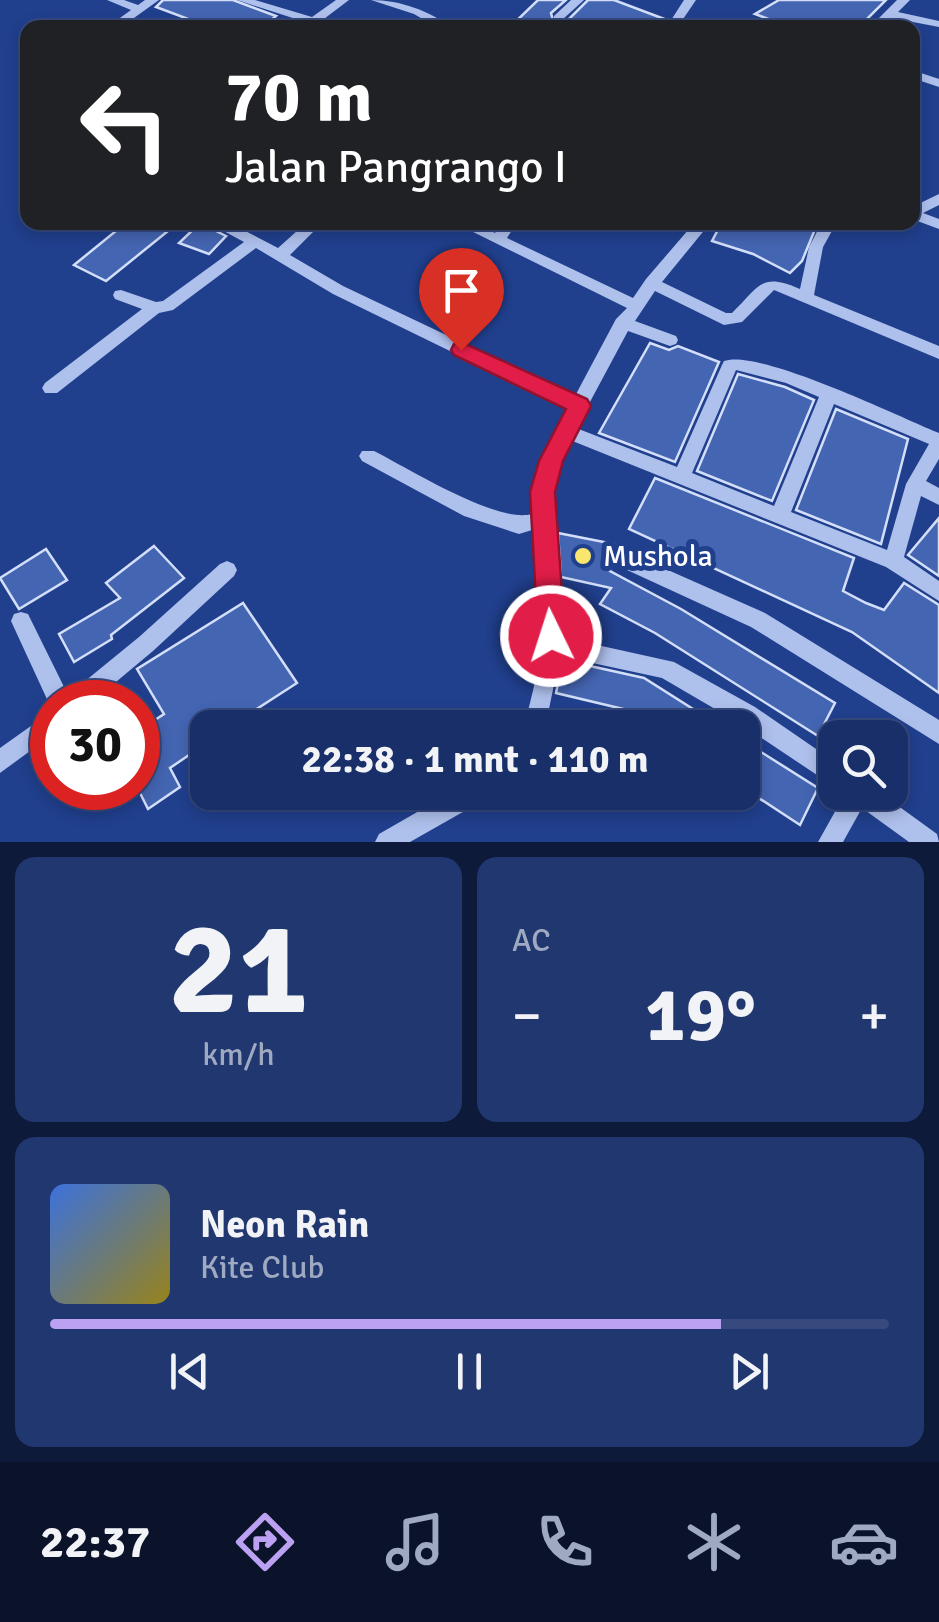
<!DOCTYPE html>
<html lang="id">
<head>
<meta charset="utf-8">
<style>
  body { margin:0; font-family:Signika,sans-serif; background:#213770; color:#f1f3f6; height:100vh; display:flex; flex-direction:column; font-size:38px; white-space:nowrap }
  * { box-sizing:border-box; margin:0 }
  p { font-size:32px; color:#9fa9c1 }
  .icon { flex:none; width:55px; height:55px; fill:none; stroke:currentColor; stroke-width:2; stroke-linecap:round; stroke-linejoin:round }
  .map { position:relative; height:842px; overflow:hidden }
  .sheet { display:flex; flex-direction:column; gap:15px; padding:15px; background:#0d1a3a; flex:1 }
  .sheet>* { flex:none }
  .guide { position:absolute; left:20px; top:20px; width:900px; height:210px; border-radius:20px; box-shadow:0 5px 15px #0003,0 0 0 2px #364a7e; background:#202124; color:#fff; overflow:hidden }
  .buttons { position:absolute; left:818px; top:720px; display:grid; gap:20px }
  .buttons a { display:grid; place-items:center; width:90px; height:90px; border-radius:20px; background:#182f6a; box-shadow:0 5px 15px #0003,0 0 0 2px #364a7e; font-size:50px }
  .speed { position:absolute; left:30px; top:680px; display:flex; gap:20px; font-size:50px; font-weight:700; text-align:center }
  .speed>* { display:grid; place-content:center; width:130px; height:130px; border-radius:50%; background:#182f6a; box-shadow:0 5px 15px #0003,0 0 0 2px #364a7e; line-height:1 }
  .speed .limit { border:15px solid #d22; background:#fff; color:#111 }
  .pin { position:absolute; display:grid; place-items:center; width:85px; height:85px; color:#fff; margin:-102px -42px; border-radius:50% 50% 50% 0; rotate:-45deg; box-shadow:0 0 10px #0007 }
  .pin .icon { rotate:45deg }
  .me { position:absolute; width:110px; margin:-55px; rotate:356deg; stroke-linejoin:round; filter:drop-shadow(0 0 8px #0008) }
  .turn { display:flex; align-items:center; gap:35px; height:210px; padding:0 40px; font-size:45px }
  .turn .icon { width:130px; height:130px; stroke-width:2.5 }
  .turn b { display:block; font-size:70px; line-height:85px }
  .big { font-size:75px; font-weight:700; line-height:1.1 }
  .sheet .card { flex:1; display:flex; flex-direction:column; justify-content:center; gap:15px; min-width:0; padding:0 35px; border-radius:20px; background:#213770 }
  .sheet .dial { align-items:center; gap:0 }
  .dial b { font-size:130px; line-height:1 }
  .song { display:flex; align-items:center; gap:30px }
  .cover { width:120px; height:120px; border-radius:15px; background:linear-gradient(135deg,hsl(220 70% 55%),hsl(50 70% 35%)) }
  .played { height:10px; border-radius:5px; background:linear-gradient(90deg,#bca0f2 80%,#364a7e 80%) }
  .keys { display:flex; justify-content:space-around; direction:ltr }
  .heat { display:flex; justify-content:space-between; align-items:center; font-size:55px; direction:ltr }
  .sheet .tiles { flex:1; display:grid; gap:15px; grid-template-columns:1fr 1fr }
  .card:last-child { grid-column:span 2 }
  .trip { position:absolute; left:190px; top:710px; width:570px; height:100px; border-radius:20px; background:#182f6a; box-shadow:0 5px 15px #0003,0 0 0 2px #364a7e; font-weight:700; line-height:100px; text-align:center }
  .dock { display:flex; height:160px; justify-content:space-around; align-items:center; background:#0a132a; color:#9fa9c1 }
  .dock .icon { width:70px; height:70px }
  .dock .selected { color:#bca0f2 }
  .dock b { font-size:45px; color:#f1f3f6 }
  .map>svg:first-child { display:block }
</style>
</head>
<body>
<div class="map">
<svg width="939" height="842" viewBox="0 0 939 842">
  <rect width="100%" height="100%" fill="#203f8d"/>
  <!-- building -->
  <g fill="#4465b2" stroke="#d3def9" stroke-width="2.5">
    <polygon points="163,0 233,0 276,16 262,28 212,28 156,7"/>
    <polygon points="538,0 566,0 551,13 554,24 565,23 588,0 614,0 667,20 663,28 610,28 598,23 593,28 509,28"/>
    <polygon points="779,0 886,0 861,25 852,21 847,28 821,28 796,20 790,27 755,14"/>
    <polygon points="127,222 150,222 168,231 106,281 74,265"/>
    <polygon points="722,222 818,222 802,261 790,273 753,254 712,241"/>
    <polygon points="200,223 226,236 209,254 179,243"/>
    <polygon points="650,343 669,350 678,346 719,362 675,462 599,433"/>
    <polygon points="738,374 785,387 814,400 772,501 697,471"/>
    <polygon points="836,409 908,439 881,544 796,510"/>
    <polygon points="655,478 854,558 843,591 866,603 884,610 904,583 939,605 939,693 852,632 629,529"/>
    <polygon points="939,518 939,576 908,555"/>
    <polygon points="558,533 614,544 610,571 681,609 835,703 818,736 655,633 600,604 611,588 561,577"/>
    <polygon points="154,546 184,578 111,635 112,639 74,662 59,634 120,598 106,583"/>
    <polygon points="46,549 67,580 19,609 0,578"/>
    <polygon points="243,603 297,683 227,728 208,728 208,742 170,768 180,787 148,809 138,789 138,731 164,714 137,669"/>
    <polygon points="563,660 644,678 723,728 650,728 623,709 556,693"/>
    <polygon points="742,740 818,788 800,825 742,787"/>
  </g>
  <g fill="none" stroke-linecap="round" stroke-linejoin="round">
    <!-- minor -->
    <g fill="#aec0ec" fill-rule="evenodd">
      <polygon points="107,0 124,0 138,5 145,0 159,0 120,28 106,28 131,10"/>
      <polygon points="237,0 255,0 312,17 336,0 349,0 312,28 302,28 305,22"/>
      <path d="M371,0C401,0 429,11 453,28H438L414,14Z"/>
      <polygon points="571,0 584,0 562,20 554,20 554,16"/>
      <polygon points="684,0 696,0 677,28 666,28"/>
      <polygon points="897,0 910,0 898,12 939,21 939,27 892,18 881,28 869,28"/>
      <polygon points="912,70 939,79 939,87 912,78"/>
      <polygon points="939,194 939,205 923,213 939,219 939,229 912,219 912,207"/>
      <path d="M207,222H228L278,248L307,222H323L290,255L343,286L575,396L616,319L627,308L453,222H473L495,233L502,222H517L507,238L633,298L646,279L695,222H711L662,282L726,313H732C760,286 760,272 800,289L809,247L822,222H837L823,247L814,295L939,346V359L774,290L742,322L724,325L655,291L635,321L676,336L678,340L676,344L670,346L628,331L576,428L677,467L722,365L724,361C758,348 900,417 939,433V459L926,481L939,488V505L921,496L904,557L939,581V601L886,567L570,440C535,511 562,564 561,637L674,662L755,707L835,762V787L739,723L662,678L560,656L545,728H523C534,692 542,655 541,618C540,588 535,559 532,530L519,534L464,516L362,461L359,456L362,451H374C408,468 497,524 532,514L539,470L569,409L333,294L256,248L173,310L159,313L57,393H45L42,388L45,383L142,309L115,299L113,295L115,291L121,290L156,302L163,301L244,242ZM736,370L786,383L819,397L774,506L692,473ZM834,404L929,444L906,484L887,550L791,512Z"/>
      <polygon points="634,555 765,613 939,720 939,744 751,627 627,570 624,564 627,558"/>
      <polygon points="227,561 234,564 237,570 234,576 153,651 92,702 52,702 52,710 11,621 14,614 21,612 28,614 68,695 139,637 220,564"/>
      <polygon points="52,711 52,735 0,773 0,748"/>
      <polygon points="452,792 487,792 484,800 410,842 375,842 379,834"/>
      <polygon points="846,792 879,792 937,834 939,842 909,842 862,808 843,842 818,842"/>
    </g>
  </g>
  <!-- route -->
  <polygon fill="#e11d48" stroke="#92132f" stroke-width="2.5" points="461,342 587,399 591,406 563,461 555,492 565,636 561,645 551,649 542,645 538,636 530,492 539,461 566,409 454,355 451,350 454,344"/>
  <!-- markers -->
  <circle fill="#f9e66e" stroke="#203f8d" stroke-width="4" cx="583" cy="556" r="10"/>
  <g text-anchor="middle" stroke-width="10" stroke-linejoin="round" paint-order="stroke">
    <!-- poi labels -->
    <g font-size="30" fill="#fff" stroke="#203f8d" text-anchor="start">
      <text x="603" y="566">Mushola</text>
    </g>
  </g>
</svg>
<div class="buttons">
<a><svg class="icon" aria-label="search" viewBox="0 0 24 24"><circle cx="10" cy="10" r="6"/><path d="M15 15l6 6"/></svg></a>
</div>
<div class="speed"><div class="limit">30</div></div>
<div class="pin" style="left:461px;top:350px;background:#d93025"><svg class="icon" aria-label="arrive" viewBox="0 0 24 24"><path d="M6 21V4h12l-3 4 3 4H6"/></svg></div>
<svg class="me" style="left:551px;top:636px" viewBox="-20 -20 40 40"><circle r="17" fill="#e11d48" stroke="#fff" stroke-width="3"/><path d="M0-11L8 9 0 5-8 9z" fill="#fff"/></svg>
<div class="trip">22:38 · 1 mnt · 110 m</div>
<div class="guide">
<div class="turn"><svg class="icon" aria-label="left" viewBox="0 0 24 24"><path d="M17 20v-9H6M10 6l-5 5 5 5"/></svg><div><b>70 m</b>Jalan Pangrango I</div></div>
</div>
</div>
<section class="sheet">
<div class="tiles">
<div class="card dial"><b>21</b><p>km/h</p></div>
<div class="card"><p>AC</p>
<div class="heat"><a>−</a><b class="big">19°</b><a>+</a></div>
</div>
<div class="card">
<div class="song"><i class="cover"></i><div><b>Neon Rain</b><p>Kite Club</p></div></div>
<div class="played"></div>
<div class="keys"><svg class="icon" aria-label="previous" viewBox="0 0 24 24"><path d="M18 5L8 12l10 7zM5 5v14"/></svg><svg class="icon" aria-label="pause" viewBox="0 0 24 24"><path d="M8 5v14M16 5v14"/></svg><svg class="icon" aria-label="next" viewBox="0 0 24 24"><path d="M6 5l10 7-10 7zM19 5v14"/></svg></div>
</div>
</div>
</section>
<nav class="dock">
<b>22:37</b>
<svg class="icon selected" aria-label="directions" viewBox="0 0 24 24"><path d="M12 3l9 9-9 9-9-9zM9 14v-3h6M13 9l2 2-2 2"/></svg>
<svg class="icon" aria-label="music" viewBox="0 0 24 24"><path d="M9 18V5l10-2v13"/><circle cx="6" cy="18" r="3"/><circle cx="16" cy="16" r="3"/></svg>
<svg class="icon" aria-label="phone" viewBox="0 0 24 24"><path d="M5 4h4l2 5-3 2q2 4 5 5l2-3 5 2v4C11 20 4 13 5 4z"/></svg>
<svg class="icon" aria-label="climate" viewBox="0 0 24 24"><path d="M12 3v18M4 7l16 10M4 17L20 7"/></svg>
<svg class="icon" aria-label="car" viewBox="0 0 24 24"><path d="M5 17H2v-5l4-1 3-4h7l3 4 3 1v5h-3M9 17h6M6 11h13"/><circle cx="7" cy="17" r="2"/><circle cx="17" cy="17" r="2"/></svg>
</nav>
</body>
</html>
